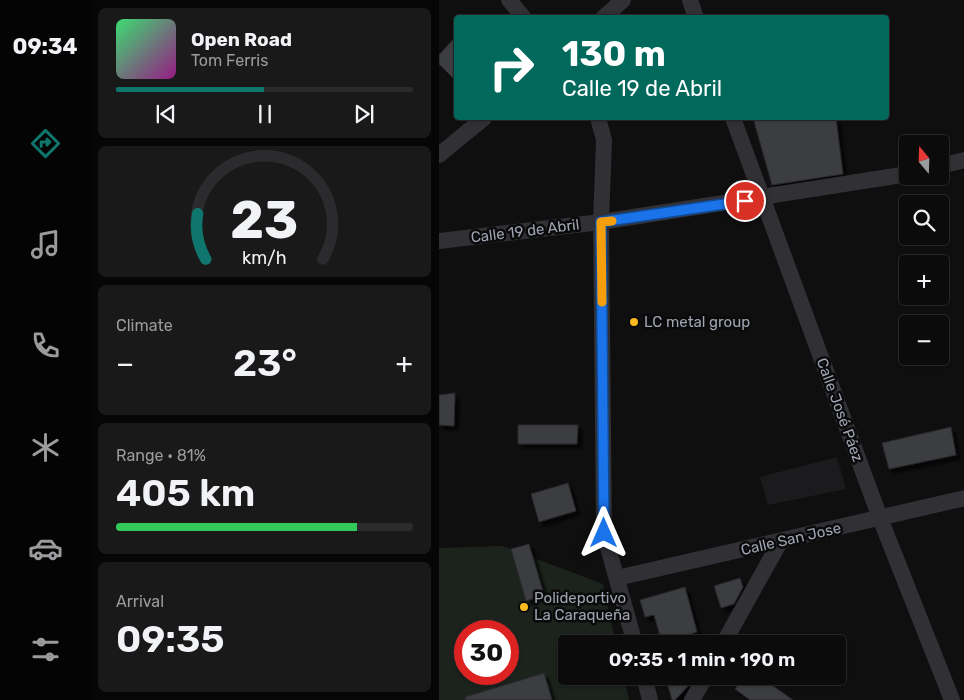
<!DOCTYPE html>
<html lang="en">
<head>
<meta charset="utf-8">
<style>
  body { margin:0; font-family:Rubik,sans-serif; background:#19191a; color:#f1f3f6; height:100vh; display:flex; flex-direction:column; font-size:19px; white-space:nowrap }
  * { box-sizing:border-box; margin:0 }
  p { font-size:16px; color:#9a9b9d }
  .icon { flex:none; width:28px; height:28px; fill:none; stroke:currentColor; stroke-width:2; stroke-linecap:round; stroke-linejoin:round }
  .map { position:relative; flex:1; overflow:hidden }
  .sheet { display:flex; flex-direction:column; gap:8px; padding:8px; background:#060607; width:349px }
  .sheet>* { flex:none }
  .guide { position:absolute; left:15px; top:15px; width:435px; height:105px; border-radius:5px; box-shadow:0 1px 4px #0004,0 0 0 1px #2b2b2d; background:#00695c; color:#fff; overflow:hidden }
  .needle { width:32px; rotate:341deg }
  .buttons { position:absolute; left:460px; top:135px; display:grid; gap:10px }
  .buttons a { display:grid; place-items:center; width:50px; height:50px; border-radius:5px; background:#0b0b0c; box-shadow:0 1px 4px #0004,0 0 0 1px #2b2b2d; font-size:25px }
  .speed { position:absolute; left:15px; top:620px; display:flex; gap:10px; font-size:25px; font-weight:700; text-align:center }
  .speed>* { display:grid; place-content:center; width:65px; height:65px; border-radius:50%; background:#0b0b0c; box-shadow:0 1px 4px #0004,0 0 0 1px #2b2b2d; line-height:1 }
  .speed .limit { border:8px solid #d22; background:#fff; color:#111 }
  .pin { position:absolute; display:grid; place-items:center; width:42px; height:42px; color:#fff; margin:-21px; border:2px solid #fff; border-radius:50%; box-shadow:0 1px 5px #0007 }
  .me { position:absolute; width:55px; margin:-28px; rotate:0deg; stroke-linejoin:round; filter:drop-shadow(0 0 4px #0008) }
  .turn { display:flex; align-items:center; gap:18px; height:105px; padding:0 25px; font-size:22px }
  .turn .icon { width:65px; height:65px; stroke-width:2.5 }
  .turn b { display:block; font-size:35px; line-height:42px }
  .big { font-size:38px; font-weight:600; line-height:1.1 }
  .sheet .tile { flex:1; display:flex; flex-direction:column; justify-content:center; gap:8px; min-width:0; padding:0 18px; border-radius:8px; background:#19191a }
  .sheet .dial { align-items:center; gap:0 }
  .dial svg { height:130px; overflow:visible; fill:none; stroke:#2b2b2d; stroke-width:7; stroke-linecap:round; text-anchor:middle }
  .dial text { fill:#f1f3f6; stroke:none }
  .song { display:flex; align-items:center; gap:15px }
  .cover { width:60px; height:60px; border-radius:8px; background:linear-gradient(135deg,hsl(140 70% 55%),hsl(310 70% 35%)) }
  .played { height:5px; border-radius:2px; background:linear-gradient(90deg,#0f766e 50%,#2b2b2d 50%) }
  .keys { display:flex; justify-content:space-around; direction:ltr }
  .heat { display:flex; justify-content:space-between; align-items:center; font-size:28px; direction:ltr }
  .charge { height:8px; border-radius:4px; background:linear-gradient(90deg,#34c759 81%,#2b2b2d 0) }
  .trip { position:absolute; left:119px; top:635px; width:288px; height:50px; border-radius:5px; background:#0b0b0c; box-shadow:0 1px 4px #0004,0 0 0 1px #2b2b2d; font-weight:600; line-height:50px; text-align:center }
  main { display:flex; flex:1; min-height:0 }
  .tab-bar { display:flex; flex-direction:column; width:90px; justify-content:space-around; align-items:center; background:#040405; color:#9a9b9d }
  .tab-bar .icon { width:35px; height:35px }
  .tab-bar .current { color:#0f766e }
  .tab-bar b { font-size:22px; color:#f1f3f6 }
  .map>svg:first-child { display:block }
</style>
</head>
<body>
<main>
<nav class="tab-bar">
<b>09:34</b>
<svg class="icon current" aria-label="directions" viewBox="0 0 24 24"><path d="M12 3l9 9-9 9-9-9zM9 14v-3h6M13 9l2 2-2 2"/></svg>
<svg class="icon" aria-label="music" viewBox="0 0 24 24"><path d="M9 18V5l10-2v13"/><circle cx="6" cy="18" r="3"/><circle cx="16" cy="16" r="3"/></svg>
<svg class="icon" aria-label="phone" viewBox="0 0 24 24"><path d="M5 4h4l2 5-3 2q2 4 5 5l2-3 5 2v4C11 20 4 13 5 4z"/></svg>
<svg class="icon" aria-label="climate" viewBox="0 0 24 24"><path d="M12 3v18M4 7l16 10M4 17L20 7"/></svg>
<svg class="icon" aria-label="car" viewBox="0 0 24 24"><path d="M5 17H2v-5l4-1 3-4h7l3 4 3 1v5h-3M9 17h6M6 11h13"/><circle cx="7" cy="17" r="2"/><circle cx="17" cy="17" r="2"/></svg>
<svg class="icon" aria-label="filters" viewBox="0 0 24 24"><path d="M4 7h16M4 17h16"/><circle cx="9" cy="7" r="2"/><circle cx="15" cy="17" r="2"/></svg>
</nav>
<section class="sheet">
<div class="tile">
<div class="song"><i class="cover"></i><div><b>Open Road</b><p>Tom Ferris</p></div></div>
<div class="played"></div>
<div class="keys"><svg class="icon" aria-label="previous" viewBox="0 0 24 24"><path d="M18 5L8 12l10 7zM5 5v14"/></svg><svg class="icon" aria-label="pause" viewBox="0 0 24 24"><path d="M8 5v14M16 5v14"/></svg><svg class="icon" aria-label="next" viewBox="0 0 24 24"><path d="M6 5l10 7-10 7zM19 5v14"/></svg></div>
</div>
<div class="tile dial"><svg viewBox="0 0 100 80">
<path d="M14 69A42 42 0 1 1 86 69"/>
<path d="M14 69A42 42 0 0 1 9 41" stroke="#0f766e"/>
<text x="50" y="56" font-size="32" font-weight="700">23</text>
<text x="50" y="72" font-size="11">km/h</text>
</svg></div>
<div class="tile"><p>Climate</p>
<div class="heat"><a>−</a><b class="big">23°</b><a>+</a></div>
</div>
<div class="tile"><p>Range · 81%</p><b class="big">405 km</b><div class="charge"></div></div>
<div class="tile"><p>Arrival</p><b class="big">09:35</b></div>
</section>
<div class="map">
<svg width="526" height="700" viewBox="0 0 526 700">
  <defs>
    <filter id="shadow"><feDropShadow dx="4.5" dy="4.5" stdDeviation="1" flood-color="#0009"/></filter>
  </defs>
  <rect width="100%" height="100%" fill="#0f0f10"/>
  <!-- built -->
  <polygon fill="#1b1b1d" points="398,457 407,489 329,505 321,477"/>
  <!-- green -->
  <path fill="#1b231c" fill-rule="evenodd" d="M63,546L164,584L177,644H128V676H185L190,700H0V548ZM26,631H69V674H26Z"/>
  <!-- building -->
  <g fill="#3b3c40" stroke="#29292c" filter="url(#shadow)">
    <polygon points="18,35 18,82 0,64 0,55"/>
    <polygon points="314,118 397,118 404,174 333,185"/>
    <polygon points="16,393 15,426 0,425 0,395"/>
    <polygon points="79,425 139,425 138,444 79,444"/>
    <polygon points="512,427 517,455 450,469 443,443"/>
    <polygon points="129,483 137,511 100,522 92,494"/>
    <polygon points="90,544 105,595 87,601 72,549"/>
    <polygon points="301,578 304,587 295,604 282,608 275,586"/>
    <polygon points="246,587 258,632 223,643 215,615 206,617 201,600"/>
    <polygon points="105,673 113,700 27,700 26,697"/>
    <polygon points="226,676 250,676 250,685 236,700 233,700"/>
    <polygon points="305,676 320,676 354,700 311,700 296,689"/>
  </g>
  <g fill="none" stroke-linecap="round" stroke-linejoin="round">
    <!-- street -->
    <g stroke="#303035" stroke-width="16">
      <polyline points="70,0 85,18"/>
      <polyline points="251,0 257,18"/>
      <polyline points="164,18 184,0"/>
      <polyline points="159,118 165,140 162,222 165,533 196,644"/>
      <polyline points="294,118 441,518 513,700"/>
      <polyline points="0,155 45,118"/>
      <polyline points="501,166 526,160"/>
      <polyline points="0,241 162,222 469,174"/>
      <polyline points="178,578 526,498"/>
      <polyline points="284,644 341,542"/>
      <polyline points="205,676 211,700"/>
      <polyline points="253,700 267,676"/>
    </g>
  </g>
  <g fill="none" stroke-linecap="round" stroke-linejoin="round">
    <!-- route casing -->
    <g stroke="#114b97" stroke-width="12">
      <polyline id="route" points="165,533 162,222 306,201"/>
    </g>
    <!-- route -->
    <use href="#route" stroke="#1a73e8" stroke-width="9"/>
    <!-- slow -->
    <polyline stroke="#f59e0b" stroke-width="9" points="163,302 162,222 173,221"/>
  </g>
  <!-- markers -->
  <g fill="#f9bb1e" stroke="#0a0a0b" stroke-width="2">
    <circle cx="195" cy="322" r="5"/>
    <circle cx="85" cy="607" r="5"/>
  </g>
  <g text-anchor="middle" stroke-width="5" stroke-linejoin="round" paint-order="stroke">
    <!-- street labels -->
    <g font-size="15" fill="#9fa4b2" stroke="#0a0a0b">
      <text transform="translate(86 231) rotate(-7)" y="5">Calle 19 de Abril</text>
      <text transform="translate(401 410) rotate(70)" y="5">Calle José Páez</text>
      <text transform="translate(352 539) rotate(-13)" y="5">Calle San Jose</text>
    </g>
    <!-- poi labels -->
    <g font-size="15" fill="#9fa4b2" stroke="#0a0a0b" text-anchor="start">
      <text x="205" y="327">LC metal group</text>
      <text x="95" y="603">Polideportivo<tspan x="95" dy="17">La Caraqueña</tspan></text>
    </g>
  </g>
</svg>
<div class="buttons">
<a><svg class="needle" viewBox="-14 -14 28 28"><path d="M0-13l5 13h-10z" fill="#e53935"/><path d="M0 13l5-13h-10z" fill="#9a9b9d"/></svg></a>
<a><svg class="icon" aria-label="search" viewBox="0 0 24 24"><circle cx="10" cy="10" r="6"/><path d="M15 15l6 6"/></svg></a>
<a>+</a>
<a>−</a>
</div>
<div class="speed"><div class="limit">30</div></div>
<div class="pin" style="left:306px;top:201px;background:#d93025"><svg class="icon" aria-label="arrive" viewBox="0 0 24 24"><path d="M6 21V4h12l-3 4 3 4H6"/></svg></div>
<svg class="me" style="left:165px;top:533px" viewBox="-20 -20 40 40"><path d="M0-17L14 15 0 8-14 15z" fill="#1a73e8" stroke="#fff" stroke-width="4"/></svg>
<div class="trip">09:35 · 1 min · 190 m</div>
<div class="guide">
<div class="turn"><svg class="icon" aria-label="right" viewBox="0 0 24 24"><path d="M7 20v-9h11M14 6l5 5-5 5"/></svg><div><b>130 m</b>Calle 19 de Abril</div></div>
</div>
</div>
</main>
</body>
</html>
